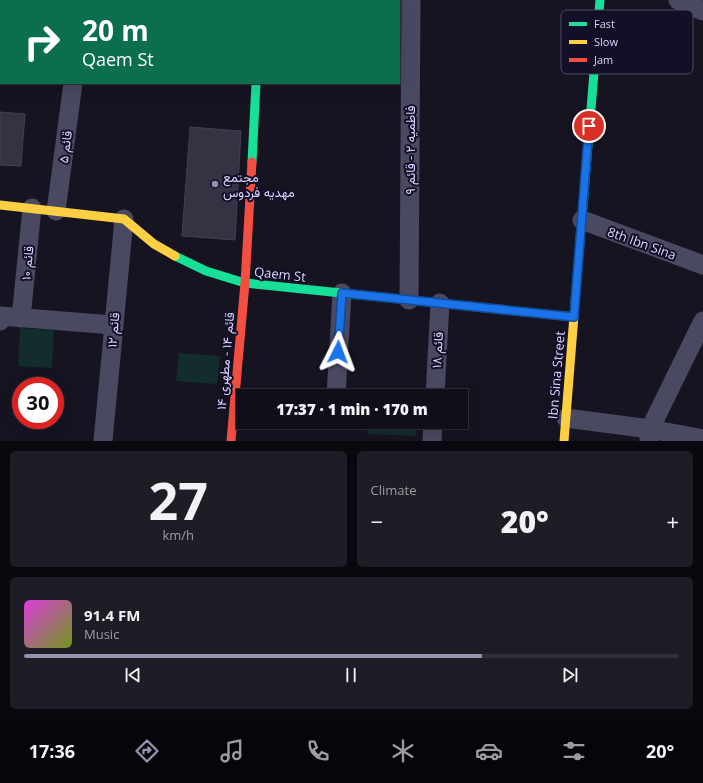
<!DOCTYPE html>
<html lang="en">
<head>
<meta charset="utf-8">
<style>
  body { margin:0; font-family:"Open Sans",Vazirmatn,sans-serif; background:#1e1d26; color:#f1f3f6; height:100vh; display:flex; flex-direction:column; font-size:15px; white-space:nowrap }
  * { box-sizing:border-box; margin:0 }
  p { font-size:13px; color:#9c9ca2 }
  .icon { flex:none; width:22px; height:22px; fill:none; stroke:currentColor; stroke-width:2; stroke-linecap:round; stroke-linejoin:round }
  .map { position:relative; height:441px; overflow:hidden }
  .drawer { display:flex; flex-direction:column; gap:10px; padding:10px; background:#09080e; flex:1 }
  .drawer>* { flex:none }
  .banner { position:absolute; left:0px; top:0px; width:400px; height:84px; box-shadow:0 4px 16px #0002,0 0 0 1px #302f38; background:#0b6e4f; color:#fff; overflow:hidden }
  .speed { position:absolute; left:12px; top:377px; display:flex; gap:8px; font-size:20px; font-weight:700; text-align:center }
  .speed>* { display:grid; place-content:center; width:52px; height:52px; border-radius:50%; background:#100f19; box-shadow:0 4px 16px #0002,0 0 0 1px #302f38; line-height:1 }
  .speed .limit { border:6px solid #d22; background:#fff; color:#111 }
  .pin { position:absolute; display:grid; place-items:center; width:34px; height:34px; color:#fff; margin:-17px; border:2px solid #fff; border-radius:50%; box-shadow:0 1px 4px #0007 }
  .me { position:absolute; width:44px; margin:-22px; rotate:3deg; stroke-linejoin:round; filter:drop-shadow(0 0 3px #0008) }
  .turn { display:flex; align-items:center; gap:14px; height:84px; padding:0 16px; font-size:18px }
  .turn .icon { width:52px; height:52px; stroke-width:2.5 }
  .turn b { display:block; font-size:28px; line-height:34px }
  .big { font-size:30px; font-weight:800; line-height:1.1 }
  .drawer .widget { flex:1; display:flex; flex-direction:column; justify-content:center; gap:6px; min-width:0; padding:0 14px; border-radius:6px; background:#1e1d26 }
  .drawer .dial { align-items:center; gap:0 }
  .dial b { font-size:52px; line-height:1 }
  .song { display:flex; align-items:center; gap:12px }
  .cover { width:48px; height:48px; border-radius:6px; background:linear-gradient(135deg,hsl(300 70% 55%),hsl(80 70% 35%)) }
  .played { height:4px; border-radius:2px; background:linear-gradient(90deg,#9591b1 70%,#302f38 70%) }
  .keys { display:flex; justify-content:space-around; direction:ltr }
  .heat { display:flex; justify-content:space-between; align-items:center; font-size:22px; direction:ltr }
  .drawer .tiles { flex:1; display:grid; gap:10px; grid-template-columns:1fr 1fr }
  .widget:last-child { grid-column:span 2 }
  .trip { position:absolute; left:236px; top:389px; width:232px; height:40px; border-radius:0px; background:#100f19; box-shadow:0 4px 16px #0002,0 0 0 1px #302f38; font-weight:800; line-height:40px; text-align:center }
  .dock { display:flex; height:64px; justify-content:space-around; align-items:center; background:#06060a; color:#9c9ca2 }
  .dock .icon { width:28px; height:28px }
  .dock .current { color:#9591b1 }
  .dock b { font-size:18px; color:#f1f3f6 }
  .map>svg:first-child { display:block }
</style>
</head>
<body>
<div class="map">
<svg width="703" height="441" viewBox="0 0 703 441">
  <rect width="100%" height="100%" fill="#161421"/>
  <!-- green -->
  <g fill="#132c2d">
    <polygon points="20,328 54,330 52,368 18,366"/>
    <polygon points="179,353 220,356 217,384 176,381"/>
    <polygon points="368,422 417,422 416,436 367,434"/>
  </g>
  <!-- building -->
  <g fill="#343243" stroke="#433f54">
    <polygon points="0,112 25,114 21,166 0,165"/>
    <polygon points="190,127 241,131 235,240 182,236"/>
  </g>
  <g fill="none" stroke-linecap="round" stroke-linejoin="round">
    <!-- street -->
    <g stroke="#4a4962" stroke-width="19">
      <polyline points="678,0 703,11"/>
      <polyline points="84,1 84,0"/>
      <polyline points="261,1 261,0"/>
      <polyline points="56,211 73,83"/>
      <polyline points="582,220 703,265"/>
      <polyline points="409,300 411,0"/>
      <polyline points="21,318 32,208"/>
      <polyline points="0,321 0,316 113,325"/>
      <polyline points="336,396 342,293"/>
      <polyline points="435,396 440,303"/>
      <polyline points="566,418 650,429 703,439"/>
      <polyline points="649,440 650,429 703,321"/>
      <polyline points="103,441 124,219"/>
      <polyline points="432,441 433,422"/>
    </g>
    <!-- fast -->
    <g stroke="#16e098" stroke-width="9">
      <polyline points="252,162 256,83"/>
      <polyline points="175,256 206,271 245,283 574,317"/>
      <polyline points="577,278 600,0"/>
    </g>
    <!-- slow -->
    <g stroke="#ffcf43" stroke-width="9">
      <polyline points="0,205 124,219 154,244 175,256"/>
      <polyline points="564,441 577,278"/>
    </g>
    <!-- jam -->
    <polyline stroke="#f24e42" stroke-width="9" points="231,441 245,283 252,162"/>
  </g>
  <g fill="none" stroke-linecap="round" stroke-linejoin="round">
    <!-- route casing -->
    <g stroke="#114b97" stroke-width="10">
      <polyline id="route" points="338,352 342,293 574,317 589,126"/>
    </g>
    <!-- route -->
    <use href="#route" stroke="#1a73e8" stroke-width="7"/>
  </g>
  <!-- markers -->
  <circle fill="#9591b1" stroke="#130f26" stroke-width="1.5" cx="215" cy="184" r="4"/>
  <g text-anchor="middle" stroke-width="4" stroke-linejoin="round" paint-order="stroke">
    <!-- street labels -->
    <g font-size="13" fill="#d9d4ff" stroke="#130f26">
      <text transform="translate(65 147) rotate(-83)" y="5">قائم ۵</text>
      <text transform="translate(410 150) rotate(-90)" y="5">فاطمیه ۲ - قائم ۹</text>
      <text transform="translate(642 243) rotate(20)" y="5">8th Ibn Sina</text>
      <text transform="translate(27 263) rotate(-85)" y="5">قائم ۱۰</text>
      <text transform="translate(280 274) rotate(6)" y="5">Qaem St</text>
      <text transform="translate(113 330) rotate(-85)" y="5">قائم ۱۲</text>
      <text transform="translate(437 350) rotate(-87)" y="5">قائم ۱۸</text>
      <text transform="translate(225 361) rotate(-85)" y="5">قائم ۱۴ - مطهری ۱۴</text>
      <text transform="translate(556 375) rotate(-85)" y="5">Ibn Sina Street</text>
    </g>
    <!-- poi labels -->
    <g font-size="13" fill="#d9d4ff" stroke="#130f26" text-anchor="start">
      <text x="223" y="182">مجتمع<tspan x="223" dy="15">مهدیه فردوس</tspan></text>
    </g>
  </g>
  <!-- legend -->
  <rect x="561" y="10" width="132" height="64" rx="6" fill="#130f26" stroke="#4e4a67" stroke-width="1"/>
  <rect x="569" y="22" width="18" height="4" fill="#16e098"/>
  <rect x="569" y="40" width="18" height="4" fill="#ffcf43"/>
  <rect x="569" y="58" width="18" height="4" fill="#f24e42"/>
  <g font-size="11" fill="#d9d4ff">
    <text x="594" y="28">Fast</text>
    <text x="594" y="46">Slow</text>
    <text x="594" y="64">Jam</text>
  </g>
</svg>
<div class="speed"><div class="limit">30</div></div>
<div class="pin" style="left:589px;top:126px;background:#d93025"><svg class="icon" aria-label="arrive" viewBox="0 0 24 24"><path d="M6 21V4h12l-3 4 3 4H6"/></svg></div>
<svg class="me" style="left:338px;top:352px" viewBox="-20 -20 40 40"><path d="M0-17L14 15 0 8-14 15z" fill="#1a73e8" stroke="#fff" stroke-width="4"/></svg>
<div class="trip">17:37 · 1 min · 170 m</div>
<div class="banner">
<div class="turn"><svg class="icon" aria-label="right" viewBox="0 0 24 24"><path d="M7 20v-9h11M14 6l5 5-5 5"/></svg><div><b>20 m</b>Qaem St</div></div>
</div>
</div>
<section class="drawer">
<div class="tiles">
<div class="widget dial"><b>27</b><p>km/h</p></div>
<div class="widget"><p>Climate</p>
<div class="heat"><a>−</a><b class="big">20°</b><a>+</a></div>
</div>
<div class="widget">
<div class="song"><i class="cover"></i><div><b>91.4 FM</b><p>Music</p></div></div>
<div class="played"></div>
<div class="keys"><svg class="icon" aria-label="previous" viewBox="0 0 24 24"><path d="M18 5L8 12l10 7zM5 5v14"/></svg><svg class="icon" aria-label="pause" viewBox="0 0 24 24"><path d="M8 5v14M16 5v14"/></svg><svg class="icon" aria-label="next" viewBox="0 0 24 24"><path d="M6 5l10 7-10 7zM19 5v14"/></svg></div>
</div>
</div>
</section>
<nav class="dock">
<b>17:36</b>
<svg class="icon current" aria-label="directions" viewBox="0 0 24 24"><path d="M12 3l9 9-9 9-9-9zM9 14v-3h6M13 9l2 2-2 2"/></svg>
<svg class="icon" aria-label="music" viewBox="0 0 24 24"><path d="M9 18V5l10-2v13"/><circle cx="6" cy="18" r="3"/><circle cx="16" cy="16" r="3"/></svg>
<svg class="icon" aria-label="phone" viewBox="0 0 24 24"><path d="M5 4h4l2 5-3 2q2 4 5 5l2-3 5 2v4C11 20 4 13 5 4z"/></svg>
<svg class="icon" aria-label="climate" viewBox="0 0 24 24"><path d="M12 3v18M4 7l16 10M4 17L20 7"/></svg>
<svg class="icon" aria-label="car" viewBox="0 0 24 24"><path d="M5 17H2v-5l4-1 3-4h7l3 4 3 1v5h-3M9 17h6M6 11h13"/><circle cx="7" cy="17" r="2"/><circle cx="17" cy="17" r="2"/></svg>
<svg class="icon" aria-label="filters" viewBox="0 0 24 24"><path d="M4 7h16M4 17h16"/><circle cx="9" cy="7" r="2"/><circle cx="15" cy="17" r="2"/></svg>
<b>20°</b>
</nav>
</body>
</html>
